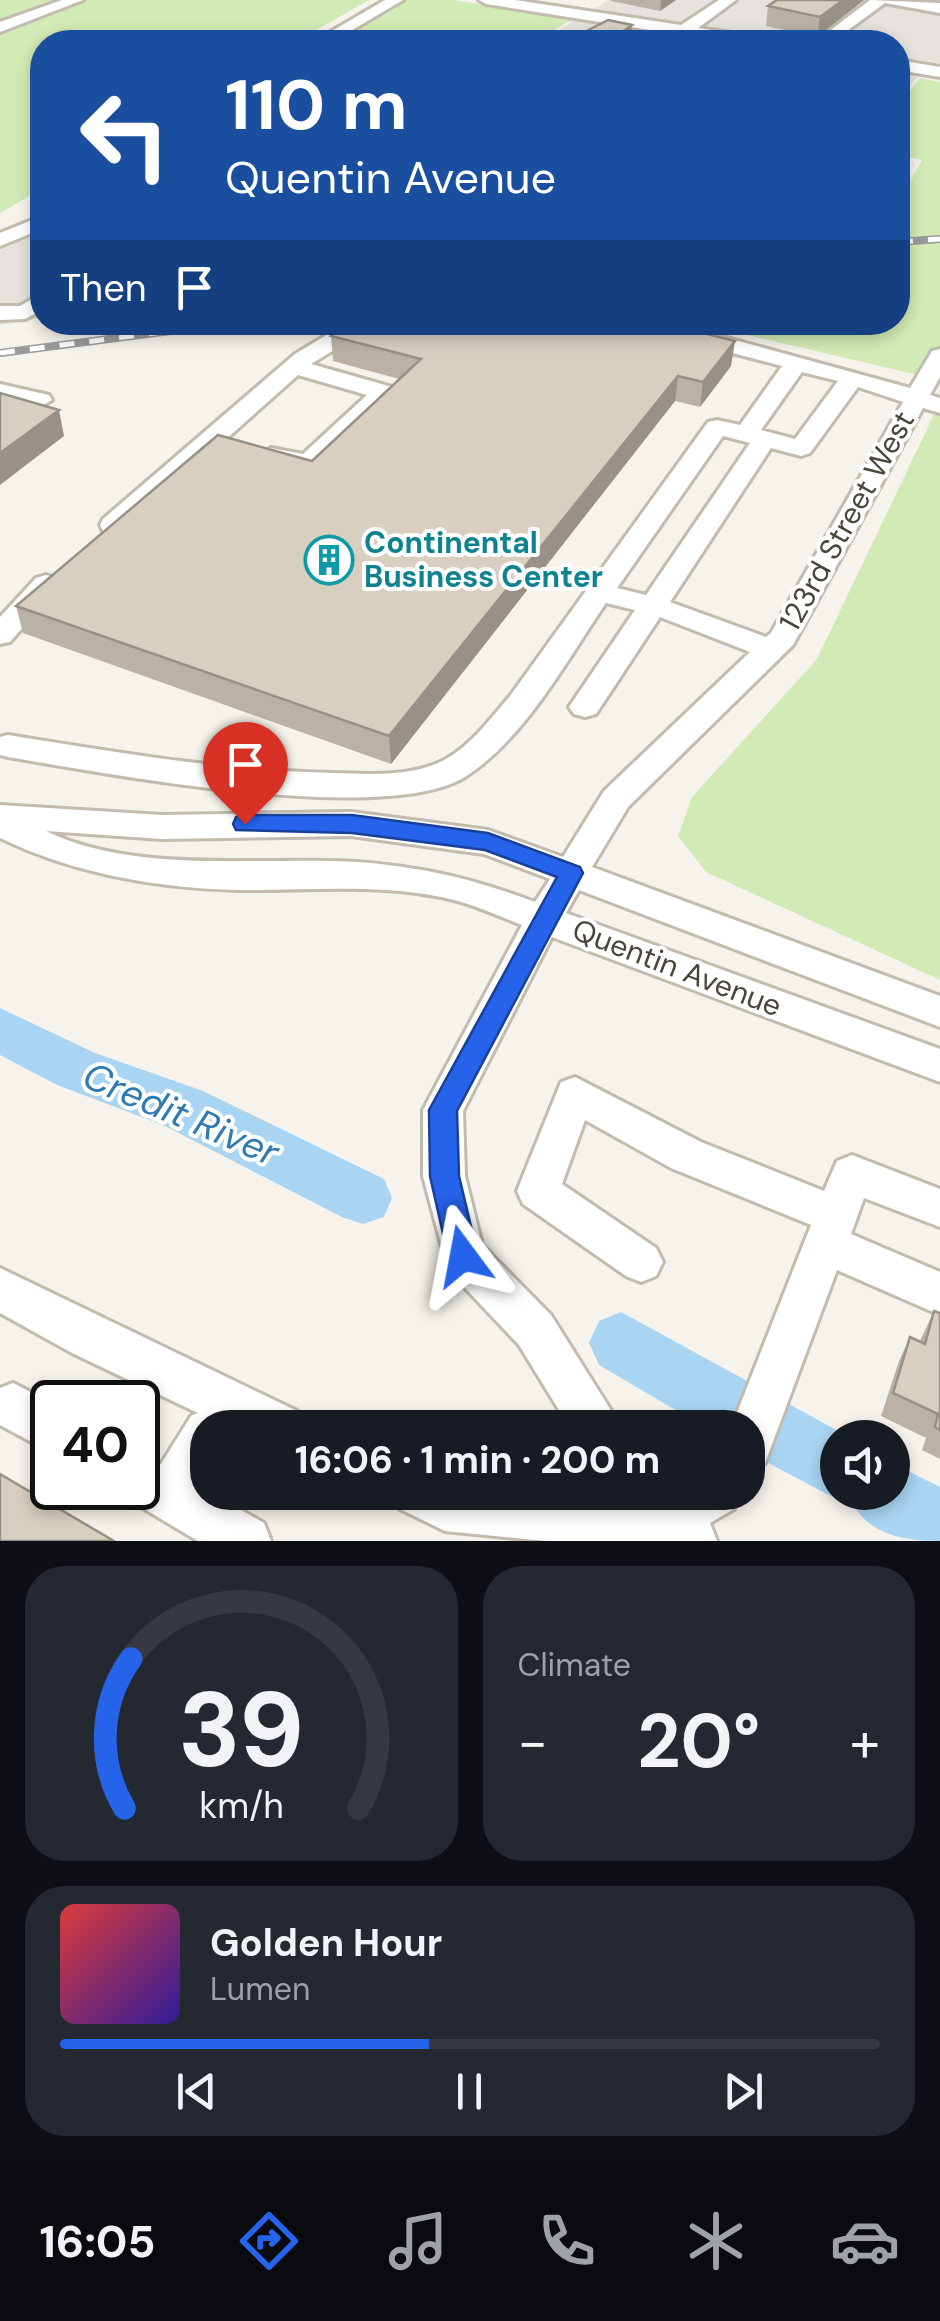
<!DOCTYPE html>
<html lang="en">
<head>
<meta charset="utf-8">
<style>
  body { margin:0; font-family:"DM Sans",sans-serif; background:#242831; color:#f1f3f6; height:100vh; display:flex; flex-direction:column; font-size:38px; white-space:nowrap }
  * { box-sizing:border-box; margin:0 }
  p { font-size:32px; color:#9ea1a6 }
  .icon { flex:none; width:55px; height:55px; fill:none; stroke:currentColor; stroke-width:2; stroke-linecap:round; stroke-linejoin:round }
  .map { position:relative; height:1541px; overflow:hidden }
  .details { display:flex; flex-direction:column; gap:25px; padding:25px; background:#0d0f14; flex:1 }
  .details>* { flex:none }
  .hud { position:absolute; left:30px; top:30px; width:880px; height:305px; border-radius:40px; box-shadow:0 5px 15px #0003; background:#1a4fa0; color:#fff; overflow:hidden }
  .controls { position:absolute; left:820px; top:1420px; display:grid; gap:20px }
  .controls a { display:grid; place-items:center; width:90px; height:90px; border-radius:50%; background:#171b24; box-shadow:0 5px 15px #0003; font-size:50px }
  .speed { position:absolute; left:30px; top:1380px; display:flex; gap:20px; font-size:50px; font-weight:700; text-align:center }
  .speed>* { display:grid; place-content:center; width:130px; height:130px; border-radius:50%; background:#171b24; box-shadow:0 5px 15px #0003; line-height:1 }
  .speed .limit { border:5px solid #111; border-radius:15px; background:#fff; color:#111 }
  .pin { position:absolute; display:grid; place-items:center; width:85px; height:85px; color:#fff; margin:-102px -42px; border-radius:50% 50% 50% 0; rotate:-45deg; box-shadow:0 0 10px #0007 }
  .pin .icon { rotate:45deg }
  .me { position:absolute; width:110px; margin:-55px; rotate:347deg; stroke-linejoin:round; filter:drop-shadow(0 0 8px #0008) }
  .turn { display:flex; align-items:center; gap:35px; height:210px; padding:0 30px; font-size:45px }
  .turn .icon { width:130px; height:130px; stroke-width:2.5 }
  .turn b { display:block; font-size:70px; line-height:85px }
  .then { display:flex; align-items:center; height:95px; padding:0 30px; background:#0003; gap:20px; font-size:38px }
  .big { font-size:75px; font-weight:700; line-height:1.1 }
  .details .widget { flex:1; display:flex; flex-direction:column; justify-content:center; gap:15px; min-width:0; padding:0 35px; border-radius:40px; background:#242831 }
  .details .dial { align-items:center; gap:0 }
  .dial svg { height:260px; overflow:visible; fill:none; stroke:#363941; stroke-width:7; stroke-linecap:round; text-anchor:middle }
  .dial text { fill:#f1f3f6; stroke:none }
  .song { display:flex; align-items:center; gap:30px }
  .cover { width:120px; height:120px; border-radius:15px; background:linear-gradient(135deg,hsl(0 70% 55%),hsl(250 70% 35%)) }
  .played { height:10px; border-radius:5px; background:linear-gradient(90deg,#2563eb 45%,#363941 45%) }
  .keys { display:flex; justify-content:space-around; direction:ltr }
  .heat { display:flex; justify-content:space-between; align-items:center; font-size:55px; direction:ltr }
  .details .tiles { flex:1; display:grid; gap:25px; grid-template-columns:1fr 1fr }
  .widget:last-child { grid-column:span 2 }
  .trip { position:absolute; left:190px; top:1410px; width:575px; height:100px; border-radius:40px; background:#171b24; box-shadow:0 5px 15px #0003; font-weight:700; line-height:100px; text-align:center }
  .tab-bar { display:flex; height:160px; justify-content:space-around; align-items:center; background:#090b0e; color:#9ea1a6 }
  .tab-bar .icon { width:70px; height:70px }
  .tab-bar .current { color:#2563eb }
  .tab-bar b { font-size:45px; color:#f1f3f6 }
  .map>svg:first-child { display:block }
</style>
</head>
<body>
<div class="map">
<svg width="940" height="1541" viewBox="0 0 940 1541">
  <rect width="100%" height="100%" fill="#f6f3ec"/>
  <!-- industrial -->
  <g fill="#e6e2dd">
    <polygon points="609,0 940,0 940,79 918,76 898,101 898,42 538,42"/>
    <polygon points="42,211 42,318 0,325 0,235"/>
  </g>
  <!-- green -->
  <g fill="#d2eab5">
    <polygon points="0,0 369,0 295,42 42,42 42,189 0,213"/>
    <polygon points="403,0 453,0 573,19 534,42 333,42"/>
    <polygon points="920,78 940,82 940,380 696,323 898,322 898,204 922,160 898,155 898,106"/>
    <polygon points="940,402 940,980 706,872 678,836 692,797 817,659"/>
  </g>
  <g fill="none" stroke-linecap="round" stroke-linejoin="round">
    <!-- river -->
    <g fill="#a9d4f2" fill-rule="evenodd">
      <polygon points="0,1008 95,1053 203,1091 384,1179 392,1198 384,1217 363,1224 342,1217 163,1125 57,1085 0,1055"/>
      <path d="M621,1312L851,1438H838V1492H892V1463L940,1487V1541C903,1541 864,1534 849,1496L838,1500L748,1452V1428H706L599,1365L589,1343L599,1321Z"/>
    </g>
    <!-- minor casing -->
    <g stroke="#c2bbae" stroke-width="6">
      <g id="minor">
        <polygon points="62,0 83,0 0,32 0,22"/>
        <polygon points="385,0 403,0 332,42 313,42"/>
        <path d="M479,0H515L681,25L719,0H736L698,28L759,37L767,42C742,44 718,39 693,37C684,36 679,40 669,39V33L486,4Z"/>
        <polygon points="870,0 940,3 940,13 885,3 832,42 815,42"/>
        <polygon points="898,60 940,67 940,77 898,70"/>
        <polygon points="42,216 42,229 0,246 0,233"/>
        <polygon points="42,293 42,310 25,319 0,320 0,306 20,306"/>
        <path d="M348,322H413L402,329L362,333L311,364L392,387L396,392L318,468C302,473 270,467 258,456L271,448L303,454L367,395L298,375L123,531H103L100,525L103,519L295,354Z"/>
        <path d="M630,322H669L910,388L932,351L940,349V377L930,395L940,398V413L923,408L793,645L628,807L592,867L940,996V1027L579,890L566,913L940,1049V1082L552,937L463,1111L465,1176L482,1245L551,1315L622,1428H570L519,1345L448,1270L423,1176V1110L522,925C501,917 479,907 458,901C386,882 310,891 237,890C156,888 72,873 0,838V805L162,815L351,812L488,830L563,857L604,791L750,652L660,617L596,714L585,717L574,714L569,707L635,610L606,603C566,661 528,734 468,775C391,828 104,773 8,757L0,755V737L8,735C115,752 224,771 333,773C367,774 406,777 438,763C467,751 490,719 510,696L708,422L717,420L740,425L782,366L633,327ZM802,372L838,381L795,439L761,430ZM858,387L903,402L771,633L766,637L670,602L771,448L801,456L810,453ZM723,436L750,443L646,595L617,588ZM46,831L162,839L351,836L484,854L550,879L535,902C473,879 424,867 357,862C260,856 137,875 46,831Z"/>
        <polygon points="0,384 49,395 52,400 40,407 0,398"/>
        <polygon points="46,575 56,578 60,584 10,642 0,644 0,617 36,578"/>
        <polygon points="575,1077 701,1142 824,1191 837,1161 852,1155 940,1189 940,1227 864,1198 851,1234 940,1272 940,1315 837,1270 765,1463 748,1470 748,1428 731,1428 811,1225 671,1168 585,1120 562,1184 656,1248 663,1262 656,1276 641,1282 626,1276 523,1204 517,1191 561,1082"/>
        <polygon points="0,1268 297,1411 304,1428 208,1428 208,1479 202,1488 264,1523 271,1541 198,1541 121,1495 118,1488 138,1488 138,1454 161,1464 191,1416 198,1413 72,1353 0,1313"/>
        <polygon points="13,1383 52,1403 52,1453 0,1425 0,1388"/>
        <polygon points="393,1492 741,1492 734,1509 710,1523 717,1541 546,1541 445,1531 400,1509"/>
      </g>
    </g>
    <!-- minor -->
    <use href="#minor" fill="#fff" fill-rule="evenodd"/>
    <!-- rail casing -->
    <g stroke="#9a9a9a" stroke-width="8">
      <g id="rail">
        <polyline points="898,242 940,239"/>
        <polyline points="0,353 240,322"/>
      </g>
    </g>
    <!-- rail -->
    <use href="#rail" stroke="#fff" stroke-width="5" stroke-dasharray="15" stroke-linecap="butt"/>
  </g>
  <!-- wall -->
  <g fill="#bab2a6">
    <polygon points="611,0 676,0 660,11 611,1"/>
    <polygon points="777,0 864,0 817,37 766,26 768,6"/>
    <polygon points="331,336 731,366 700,407 675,401 391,764 23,633 16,606 312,461 399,379 333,361"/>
    <polygon points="934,1311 940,1313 940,1459 922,1450 926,1438 881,1416 899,1361 910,1337 920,1341"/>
  </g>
  <!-- shaded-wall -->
  <g fill="#979187">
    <polygon points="661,0 676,0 660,11"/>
    <polygon points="843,0 864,0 817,37 820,17"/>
    <polygon points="632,25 631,40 628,42 609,42"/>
    <polygon points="735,341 731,366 700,407 703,382"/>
    <polygon points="678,376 675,401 391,764 389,736"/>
    <polygon points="59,410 64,436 0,485 0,453"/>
  </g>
  <!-- building -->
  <g fill="#d8cfc1" stroke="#979187" stroke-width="2.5">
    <polygon points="777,0 843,0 820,17 768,6"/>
    <polygon points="608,20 632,25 609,42 565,42"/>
    <polygon points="701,37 756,42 693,42"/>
    <polygon points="347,322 462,324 463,322 659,322 735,341 703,382 678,376 389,736 16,606 218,435 312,461 421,359 331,336"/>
    <polygon points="0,393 59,410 0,453"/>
    <polygon points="934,1311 940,1313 940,1430 935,1427 938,1414 893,1393 910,1337 925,1344"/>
    <polygon points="0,1474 114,1541 0,1541"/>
  </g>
  <!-- route -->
  <polygon fill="#2563eb" stroke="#184099" stroke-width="2.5" points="245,815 352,815 488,833 580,867 583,873 457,1111 459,1176 478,1256 474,1266 463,1270 452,1266 448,1256 430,1176 429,1110 557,877 485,850 352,833 236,830 233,824 236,817"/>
  <!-- icons -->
  <defs>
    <g id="building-ring" transform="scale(2.5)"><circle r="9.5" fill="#fff" stroke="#0f9aa8" stroke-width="1.5"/><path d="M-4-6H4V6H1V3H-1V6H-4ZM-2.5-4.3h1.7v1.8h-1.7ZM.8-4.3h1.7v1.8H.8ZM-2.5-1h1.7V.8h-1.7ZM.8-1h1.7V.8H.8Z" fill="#0f9aa8"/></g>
  </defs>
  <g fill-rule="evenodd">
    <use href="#building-ring" x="329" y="560"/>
  </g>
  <g text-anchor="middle" stroke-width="8" stroke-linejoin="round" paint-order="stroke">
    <!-- street labels -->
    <g font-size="30" fill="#4b4439" stroke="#fff">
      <text transform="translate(847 521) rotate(-61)" y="10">123rd Street West</text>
      <text transform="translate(677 968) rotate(21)" y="10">Quentin Avenue</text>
    </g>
    <!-- culture labels -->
    <g font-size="30" font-weight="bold" fill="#0d838f" stroke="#fff" text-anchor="start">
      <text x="364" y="553">Continental<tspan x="364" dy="34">Business Center</tspan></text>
    </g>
    <!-- near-water labels -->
    <g font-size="38" font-style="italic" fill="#2e7ab2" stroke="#fff">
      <text transform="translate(181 1114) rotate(23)" y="13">Credit River</text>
    </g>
  </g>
</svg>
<div class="controls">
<a><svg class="icon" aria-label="sound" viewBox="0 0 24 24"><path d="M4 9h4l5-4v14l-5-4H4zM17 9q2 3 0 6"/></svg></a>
</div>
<div class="speed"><div class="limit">40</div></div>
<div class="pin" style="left:245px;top:824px;background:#d93025"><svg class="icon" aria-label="arrive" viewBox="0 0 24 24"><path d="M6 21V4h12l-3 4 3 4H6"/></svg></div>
<svg class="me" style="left:463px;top:1256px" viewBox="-20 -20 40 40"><path d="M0-17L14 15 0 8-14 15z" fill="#2563eb" stroke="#fff" stroke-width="4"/></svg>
<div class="trip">16:06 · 1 min · 200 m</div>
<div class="hud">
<div class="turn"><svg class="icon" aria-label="left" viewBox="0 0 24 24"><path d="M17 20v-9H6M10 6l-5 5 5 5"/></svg><div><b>110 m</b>Quentin Avenue</div></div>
<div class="then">Then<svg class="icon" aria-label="arrive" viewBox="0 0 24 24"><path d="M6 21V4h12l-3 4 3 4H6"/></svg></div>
</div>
</div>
<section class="details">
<div class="tiles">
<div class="widget dial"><svg viewBox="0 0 100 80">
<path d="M14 69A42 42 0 1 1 86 69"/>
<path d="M14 69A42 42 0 0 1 16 23" stroke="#2563eb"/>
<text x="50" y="56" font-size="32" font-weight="700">39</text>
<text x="50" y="72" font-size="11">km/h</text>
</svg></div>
<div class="widget"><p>Climate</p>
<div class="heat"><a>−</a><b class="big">20°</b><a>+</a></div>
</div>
<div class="widget">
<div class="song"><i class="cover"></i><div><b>Golden Hour</b><p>Lumen</p></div></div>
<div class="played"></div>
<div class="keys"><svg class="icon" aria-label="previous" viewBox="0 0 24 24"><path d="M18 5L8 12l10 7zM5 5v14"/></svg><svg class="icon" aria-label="pause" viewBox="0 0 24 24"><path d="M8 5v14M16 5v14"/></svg><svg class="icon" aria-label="next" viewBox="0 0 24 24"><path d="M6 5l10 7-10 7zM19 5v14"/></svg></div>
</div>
</div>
</section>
<nav class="tab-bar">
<b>16:05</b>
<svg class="icon current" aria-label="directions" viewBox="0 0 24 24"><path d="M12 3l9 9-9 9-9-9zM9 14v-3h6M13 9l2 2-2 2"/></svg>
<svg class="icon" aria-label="music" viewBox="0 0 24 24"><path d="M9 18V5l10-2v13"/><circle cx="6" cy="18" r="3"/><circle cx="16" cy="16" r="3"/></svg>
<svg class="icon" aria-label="phone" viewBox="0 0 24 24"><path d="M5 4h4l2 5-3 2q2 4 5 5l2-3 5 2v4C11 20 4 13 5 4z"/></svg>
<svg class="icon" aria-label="climate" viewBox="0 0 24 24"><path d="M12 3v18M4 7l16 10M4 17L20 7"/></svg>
<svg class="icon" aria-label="car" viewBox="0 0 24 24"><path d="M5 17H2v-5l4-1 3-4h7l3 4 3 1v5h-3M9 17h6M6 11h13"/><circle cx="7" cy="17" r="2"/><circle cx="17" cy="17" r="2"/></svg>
</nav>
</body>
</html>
